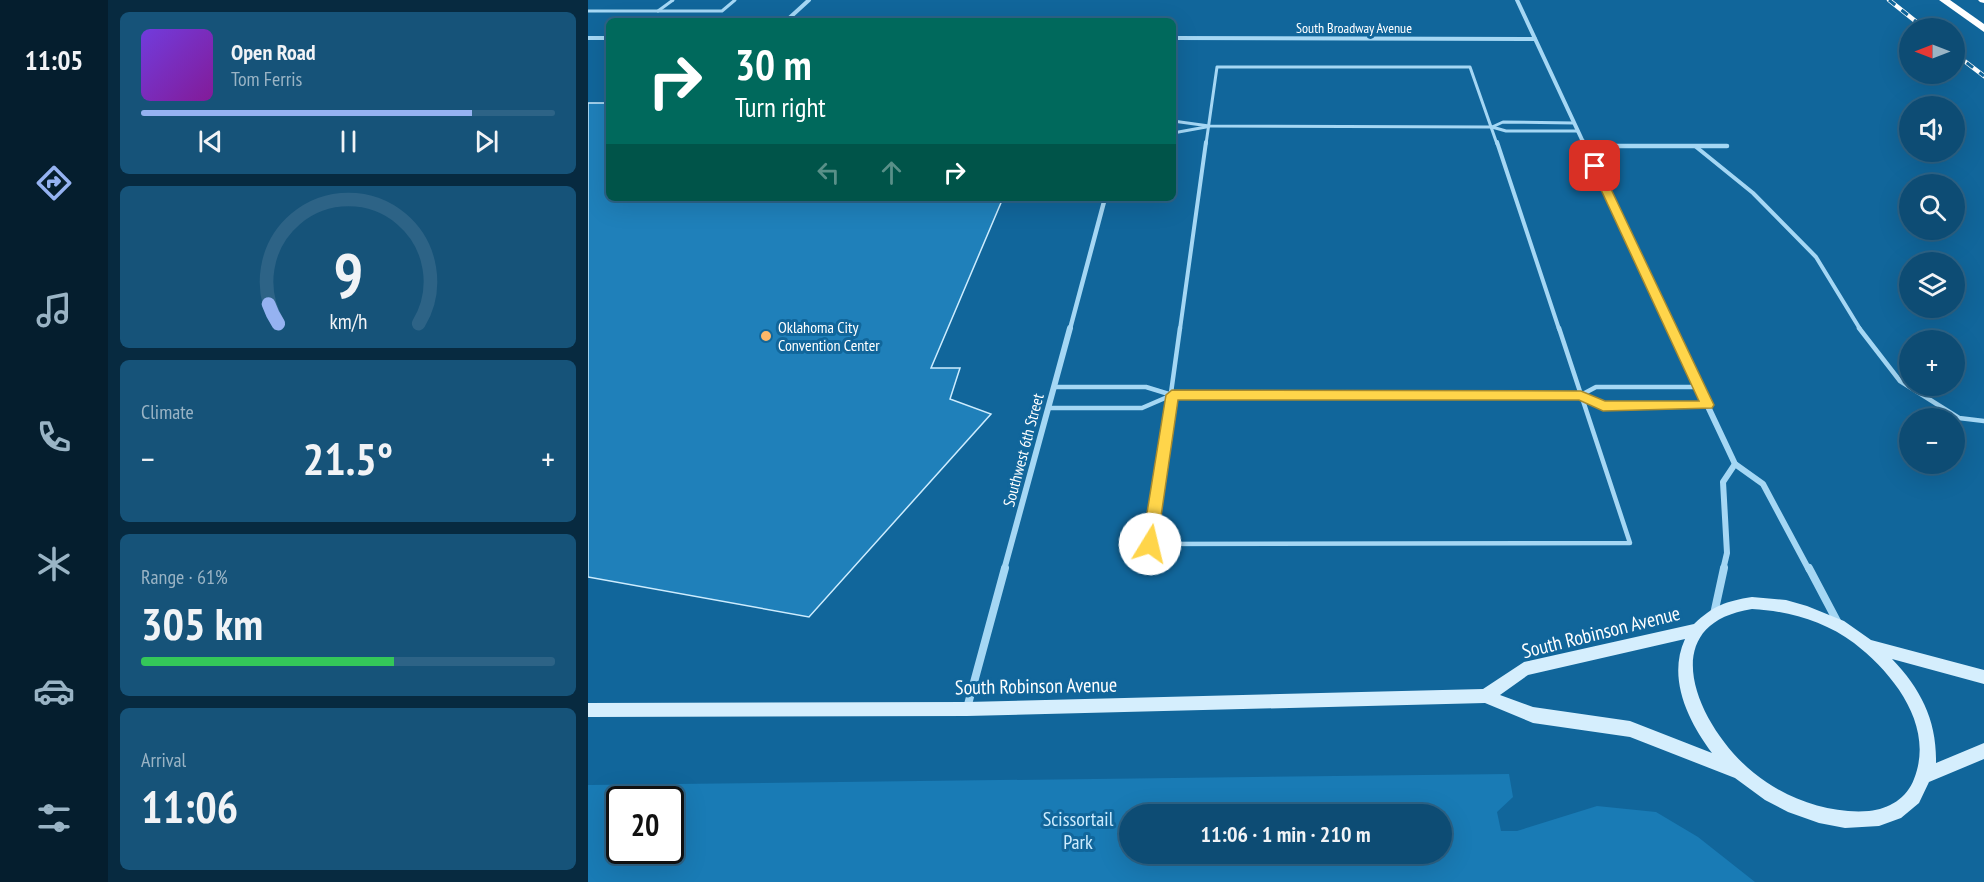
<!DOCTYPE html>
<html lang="en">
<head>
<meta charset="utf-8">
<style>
  body { margin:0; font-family:"PT Sans Narrow",sans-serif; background:#165379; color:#f1f3f6; height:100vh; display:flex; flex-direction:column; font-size:22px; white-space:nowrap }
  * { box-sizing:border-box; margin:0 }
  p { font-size:20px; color:#9ab4c5 }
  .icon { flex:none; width:33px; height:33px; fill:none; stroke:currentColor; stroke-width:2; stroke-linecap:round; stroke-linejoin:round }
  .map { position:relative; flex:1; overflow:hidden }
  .sheet { display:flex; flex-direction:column; gap:12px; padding:12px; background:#072a40; width:480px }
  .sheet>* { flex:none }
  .top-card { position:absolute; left:18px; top:18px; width:570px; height:183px; border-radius:9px; box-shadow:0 6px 24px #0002,0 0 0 2px #2d6386; background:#00695c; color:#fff; overflow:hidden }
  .needle { width:39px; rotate:270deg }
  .buttons { position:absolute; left:1311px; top:18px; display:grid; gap:12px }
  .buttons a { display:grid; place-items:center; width:66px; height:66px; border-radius:50%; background:#0d4c74; box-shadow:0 6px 24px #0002,0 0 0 2px #2d6386; font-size:30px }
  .speed { position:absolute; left:18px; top:786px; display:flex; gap:12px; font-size:30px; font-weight:700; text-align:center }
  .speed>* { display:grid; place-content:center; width:78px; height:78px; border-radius:50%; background:#0d4c74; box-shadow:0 6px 24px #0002,0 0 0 2px #2d6386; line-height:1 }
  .speed .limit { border:3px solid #111; border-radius:9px; background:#fff; color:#111 }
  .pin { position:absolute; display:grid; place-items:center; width:51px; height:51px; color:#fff; margin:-26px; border-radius:12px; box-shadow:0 3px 9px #0006 }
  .me { position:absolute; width:66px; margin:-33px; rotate:9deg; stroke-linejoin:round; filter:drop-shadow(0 0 4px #0008) }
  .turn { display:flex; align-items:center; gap:21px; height:126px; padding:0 30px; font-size:27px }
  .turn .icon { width:78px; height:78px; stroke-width:2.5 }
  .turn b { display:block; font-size:42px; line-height:51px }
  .lanes { display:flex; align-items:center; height:57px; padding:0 30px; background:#0003; justify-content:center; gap:30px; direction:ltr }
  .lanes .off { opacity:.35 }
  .big { font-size:45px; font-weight:800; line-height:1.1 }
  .sheet .card { flex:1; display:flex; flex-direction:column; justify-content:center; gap:9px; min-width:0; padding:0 21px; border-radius:9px; background:#165379 }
  .sheet .dial { align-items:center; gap:0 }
  .dial svg { height:156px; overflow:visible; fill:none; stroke:#2d6386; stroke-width:7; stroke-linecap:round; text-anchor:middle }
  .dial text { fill:#f1f3f6; stroke:none }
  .song { display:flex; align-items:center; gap:18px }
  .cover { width:72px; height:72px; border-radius:9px; background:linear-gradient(135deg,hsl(260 70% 55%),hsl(290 70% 35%)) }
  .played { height:6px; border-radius:3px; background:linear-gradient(90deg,#95b2f1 80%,#2d6386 80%) }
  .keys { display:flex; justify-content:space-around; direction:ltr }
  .heat { display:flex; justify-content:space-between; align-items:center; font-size:33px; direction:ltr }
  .charge { height:9px; border-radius:4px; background:linear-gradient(90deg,#34c759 61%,#2d6386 0) }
  .trip { position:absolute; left:531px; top:804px; width:333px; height:60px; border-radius:30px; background:#0d4c74; box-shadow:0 6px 24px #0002,0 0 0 2px #2d6386; font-weight:800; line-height:60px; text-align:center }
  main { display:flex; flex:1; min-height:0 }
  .menu { display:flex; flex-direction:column; width:108px; justify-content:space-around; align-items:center; background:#051e2e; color:#9ab4c5 }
  .menu .icon { width:42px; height:42px }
  .menu .on { color:#95b2f1 }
  .menu b { font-size:27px; color:#f1f3f6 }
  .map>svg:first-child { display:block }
</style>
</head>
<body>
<main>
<nav class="menu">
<b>11:05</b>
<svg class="icon on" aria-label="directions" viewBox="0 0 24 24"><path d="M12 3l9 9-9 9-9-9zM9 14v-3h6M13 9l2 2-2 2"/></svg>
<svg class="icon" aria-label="music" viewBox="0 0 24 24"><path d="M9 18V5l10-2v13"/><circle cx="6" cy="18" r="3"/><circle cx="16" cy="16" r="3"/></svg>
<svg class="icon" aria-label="phone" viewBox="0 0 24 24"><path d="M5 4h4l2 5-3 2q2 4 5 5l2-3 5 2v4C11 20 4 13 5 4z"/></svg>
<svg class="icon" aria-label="climate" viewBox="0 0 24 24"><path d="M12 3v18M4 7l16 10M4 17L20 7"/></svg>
<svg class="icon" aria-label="car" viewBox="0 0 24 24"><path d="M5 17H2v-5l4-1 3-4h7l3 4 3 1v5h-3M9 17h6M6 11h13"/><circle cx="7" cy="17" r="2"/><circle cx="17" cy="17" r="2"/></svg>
<svg class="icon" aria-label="filters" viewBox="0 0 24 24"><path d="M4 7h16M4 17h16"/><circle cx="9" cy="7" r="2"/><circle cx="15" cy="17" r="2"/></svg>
</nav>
<section class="sheet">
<div class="card">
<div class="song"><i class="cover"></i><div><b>Open Road</b><p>Tom Ferris</p></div></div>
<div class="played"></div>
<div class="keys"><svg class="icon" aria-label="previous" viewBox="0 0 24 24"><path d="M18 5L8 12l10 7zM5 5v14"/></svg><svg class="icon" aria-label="pause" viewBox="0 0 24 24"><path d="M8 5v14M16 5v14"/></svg><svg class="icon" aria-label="next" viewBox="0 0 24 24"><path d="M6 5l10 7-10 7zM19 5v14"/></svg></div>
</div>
<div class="card dial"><svg viewBox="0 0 100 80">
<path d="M14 69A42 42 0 1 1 86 69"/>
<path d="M14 69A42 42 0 0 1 9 59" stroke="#95b2f1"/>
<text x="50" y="56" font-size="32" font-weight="700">9</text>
<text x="50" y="72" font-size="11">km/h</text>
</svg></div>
<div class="card"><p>Climate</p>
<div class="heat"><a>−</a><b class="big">21.5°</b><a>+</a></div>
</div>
<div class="card"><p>Range · 61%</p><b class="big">305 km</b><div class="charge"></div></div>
<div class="card"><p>Arrival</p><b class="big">11:06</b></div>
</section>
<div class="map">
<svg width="1396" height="882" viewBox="0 0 1396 882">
  <rect width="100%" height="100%" fill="#11669b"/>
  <!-- green -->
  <path fill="#197bb5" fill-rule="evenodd" d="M921,774L925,797L909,812L913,831H929L1009,806L1068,812L1110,837L1167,882H0V785ZM32,800H82V850H32ZM542,814H854V854H542Z"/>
  <!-- building -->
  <polygon fill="#1f80ba" stroke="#cdecfe" stroke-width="1.5" points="0,103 21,103 21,198 415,198 343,368 372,368 362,399 403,414 221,617 0,577"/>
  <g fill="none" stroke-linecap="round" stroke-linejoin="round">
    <!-- lane-far2 -->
    <g stroke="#a5d7f4" stroke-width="3">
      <polyline points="0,11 134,11 147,0"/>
      <polyline points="70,11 85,0"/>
      <polyline points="585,121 621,126 904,127 918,131 990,131"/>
      <polyline points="904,127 915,122 986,123"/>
      <polyline points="585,133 618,127"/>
      <polyline points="618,144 629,67 882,67 909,144"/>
    </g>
    <!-- lane-far1 -->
    <g stroke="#a5d7f4" stroke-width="4">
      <polyline points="909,142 971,329"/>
      <polyline points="1107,146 1165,193 1228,257 1272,329"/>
      <polyline points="592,329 618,142"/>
    </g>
    <!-- lane -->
    <g stroke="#a5d7f4" stroke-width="4.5">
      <polyline points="592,328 562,544 1042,543 971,328"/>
      <polyline points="1271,328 1312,381 1371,418 1396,421"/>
      <polyline points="467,387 558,387 584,395 993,395 1015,406 1120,405"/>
      <polyline points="993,395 1008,387 1112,387"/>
      <polyline points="461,408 554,408 584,395"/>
    </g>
    <!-- street-far3 -->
    <g stroke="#a5d7f4" stroke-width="4">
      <polyline points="929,0 996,144"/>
      <polyline points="198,21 221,0"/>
      <polyline points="0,38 21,38"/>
      <polyline points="585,38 947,39"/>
    </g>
    <!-- street-far2 -->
    <g stroke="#a5d7f4" stroke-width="4.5">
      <polyline points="996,142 1084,329"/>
      <polyline points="998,146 1139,146"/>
      <polyline points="482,329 517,198"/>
    </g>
    <!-- street-far1 -->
    <g stroke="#a5d7f4" stroke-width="6">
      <polyline points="1083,328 1147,464 1175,484 1221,570"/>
      <polyline points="416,570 482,328"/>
      <polyline points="1135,570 1139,553 1135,482 1147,464"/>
    </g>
    <!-- street -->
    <g stroke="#a5d7f4" stroke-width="8">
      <polyline points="1221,568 1250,623"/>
      <polyline points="1126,614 1136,568"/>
      <polyline points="379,708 417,568"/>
    </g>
    <!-- secondary -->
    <path fill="#d5eefd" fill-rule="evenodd" d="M1164,597L1198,600L1219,606L1256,621L1283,640L1396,670V684L1304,659C1333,689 1349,721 1348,763L1396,743V759L1341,782L1331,803L1313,818L1291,826L1257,828L1231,823L1200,812L1177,800L1147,778L1042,737L945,723L897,703L379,716L0,717V703L379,702L895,689L936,662L1106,624C1125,606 1138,601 1164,597ZM1164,609C1201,611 1236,621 1266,643C1306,674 1347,726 1326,779C1319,798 1301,809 1281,811C1240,814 1198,799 1166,773C1113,731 1061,625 1164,609ZM1097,639C1079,678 1100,721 1124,753L1042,721L945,707L912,695L940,675Z"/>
    <!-- highway -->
    <g fill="#fff" fill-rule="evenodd">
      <polygon points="1351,0 1362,0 1396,24 1396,32"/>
      <polygon points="1390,0 1396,0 1396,3 1392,2"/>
    </g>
    <!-- rail casing -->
    <g stroke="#fff" stroke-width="4.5">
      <g id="rail">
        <polyline points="1301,0 1336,28"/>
        <polyline points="1366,53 1396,76"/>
      </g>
    </g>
    <!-- rail -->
    <use href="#rail" stroke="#11669b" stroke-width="3" stroke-dasharray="8" stroke-linecap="butt"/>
  </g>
  <!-- route -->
  <polygon fill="#ffd54a" stroke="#a68a30" stroke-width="1.5" points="1007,163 1012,166 1126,405 1124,408 1015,411 991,400 590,400 569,544 567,548 562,550 557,548 554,544 578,395 584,390 993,391 1017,401 1111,401 1002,166"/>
  <!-- markers -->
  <circle fill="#ffb868" stroke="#11669b" stroke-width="2" cx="178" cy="336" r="6"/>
  <g text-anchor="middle" stroke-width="6" stroke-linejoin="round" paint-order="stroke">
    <!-- far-street labels -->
    <g font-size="14" fill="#fff" stroke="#11669b">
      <text x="766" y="33">South Broadway Avenue</text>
    </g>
    <!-- poi labels -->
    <g font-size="16" fill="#fff" stroke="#11669b" text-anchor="start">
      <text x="190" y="333">Oklahoma City<tspan x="190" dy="18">Convention Center</tspan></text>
    </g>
    <!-- street labels -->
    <g font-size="16" fill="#fff" stroke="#11669b">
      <text transform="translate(435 450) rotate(-75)" y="6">Southwest 6th Street</text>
    </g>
    <!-- near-street labels -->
    <g font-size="20" fill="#fff" stroke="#11669b">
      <text transform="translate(1013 632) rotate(-14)" y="7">South Robinson Avenue</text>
      <text transform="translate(448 686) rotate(-1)" y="7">South Robinson Avenue</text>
    </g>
    <!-- near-park labels -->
    <g font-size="20" fill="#cdecfe" stroke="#11669b">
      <text x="490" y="826">Scissortail<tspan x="490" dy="23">Park</tspan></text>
    </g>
  </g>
</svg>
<div class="buttons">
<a><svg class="needle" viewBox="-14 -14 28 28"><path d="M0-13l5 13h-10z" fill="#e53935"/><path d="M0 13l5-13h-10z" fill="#9ab4c5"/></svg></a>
<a><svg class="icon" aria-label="sound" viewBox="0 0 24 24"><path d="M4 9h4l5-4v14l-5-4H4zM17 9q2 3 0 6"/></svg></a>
<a><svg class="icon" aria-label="search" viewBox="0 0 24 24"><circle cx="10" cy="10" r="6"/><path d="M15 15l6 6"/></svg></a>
<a><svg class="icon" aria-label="layers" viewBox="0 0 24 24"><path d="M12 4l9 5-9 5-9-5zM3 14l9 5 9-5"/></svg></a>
<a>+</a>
<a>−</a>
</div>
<div class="speed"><div class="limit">20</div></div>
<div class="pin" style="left:1007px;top:166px;background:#d93025"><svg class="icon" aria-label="arrive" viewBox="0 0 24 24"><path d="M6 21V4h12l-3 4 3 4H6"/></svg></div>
<svg class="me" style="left:562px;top:544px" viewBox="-20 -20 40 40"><circle r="19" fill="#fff"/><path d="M0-13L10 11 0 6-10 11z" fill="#ffd54a"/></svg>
<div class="trip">11:06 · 1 min · 210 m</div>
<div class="top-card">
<div class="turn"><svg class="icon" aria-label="right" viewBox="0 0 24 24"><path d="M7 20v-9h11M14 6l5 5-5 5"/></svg><div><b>30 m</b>Turn right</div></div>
<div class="lanes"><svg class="icon off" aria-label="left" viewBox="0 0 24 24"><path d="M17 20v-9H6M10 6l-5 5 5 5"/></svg><svg class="icon off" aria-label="ahead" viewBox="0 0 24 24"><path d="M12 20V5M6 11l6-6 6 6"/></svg><svg class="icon" aria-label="right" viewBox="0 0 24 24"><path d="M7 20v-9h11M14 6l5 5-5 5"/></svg></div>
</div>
</div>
</main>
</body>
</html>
